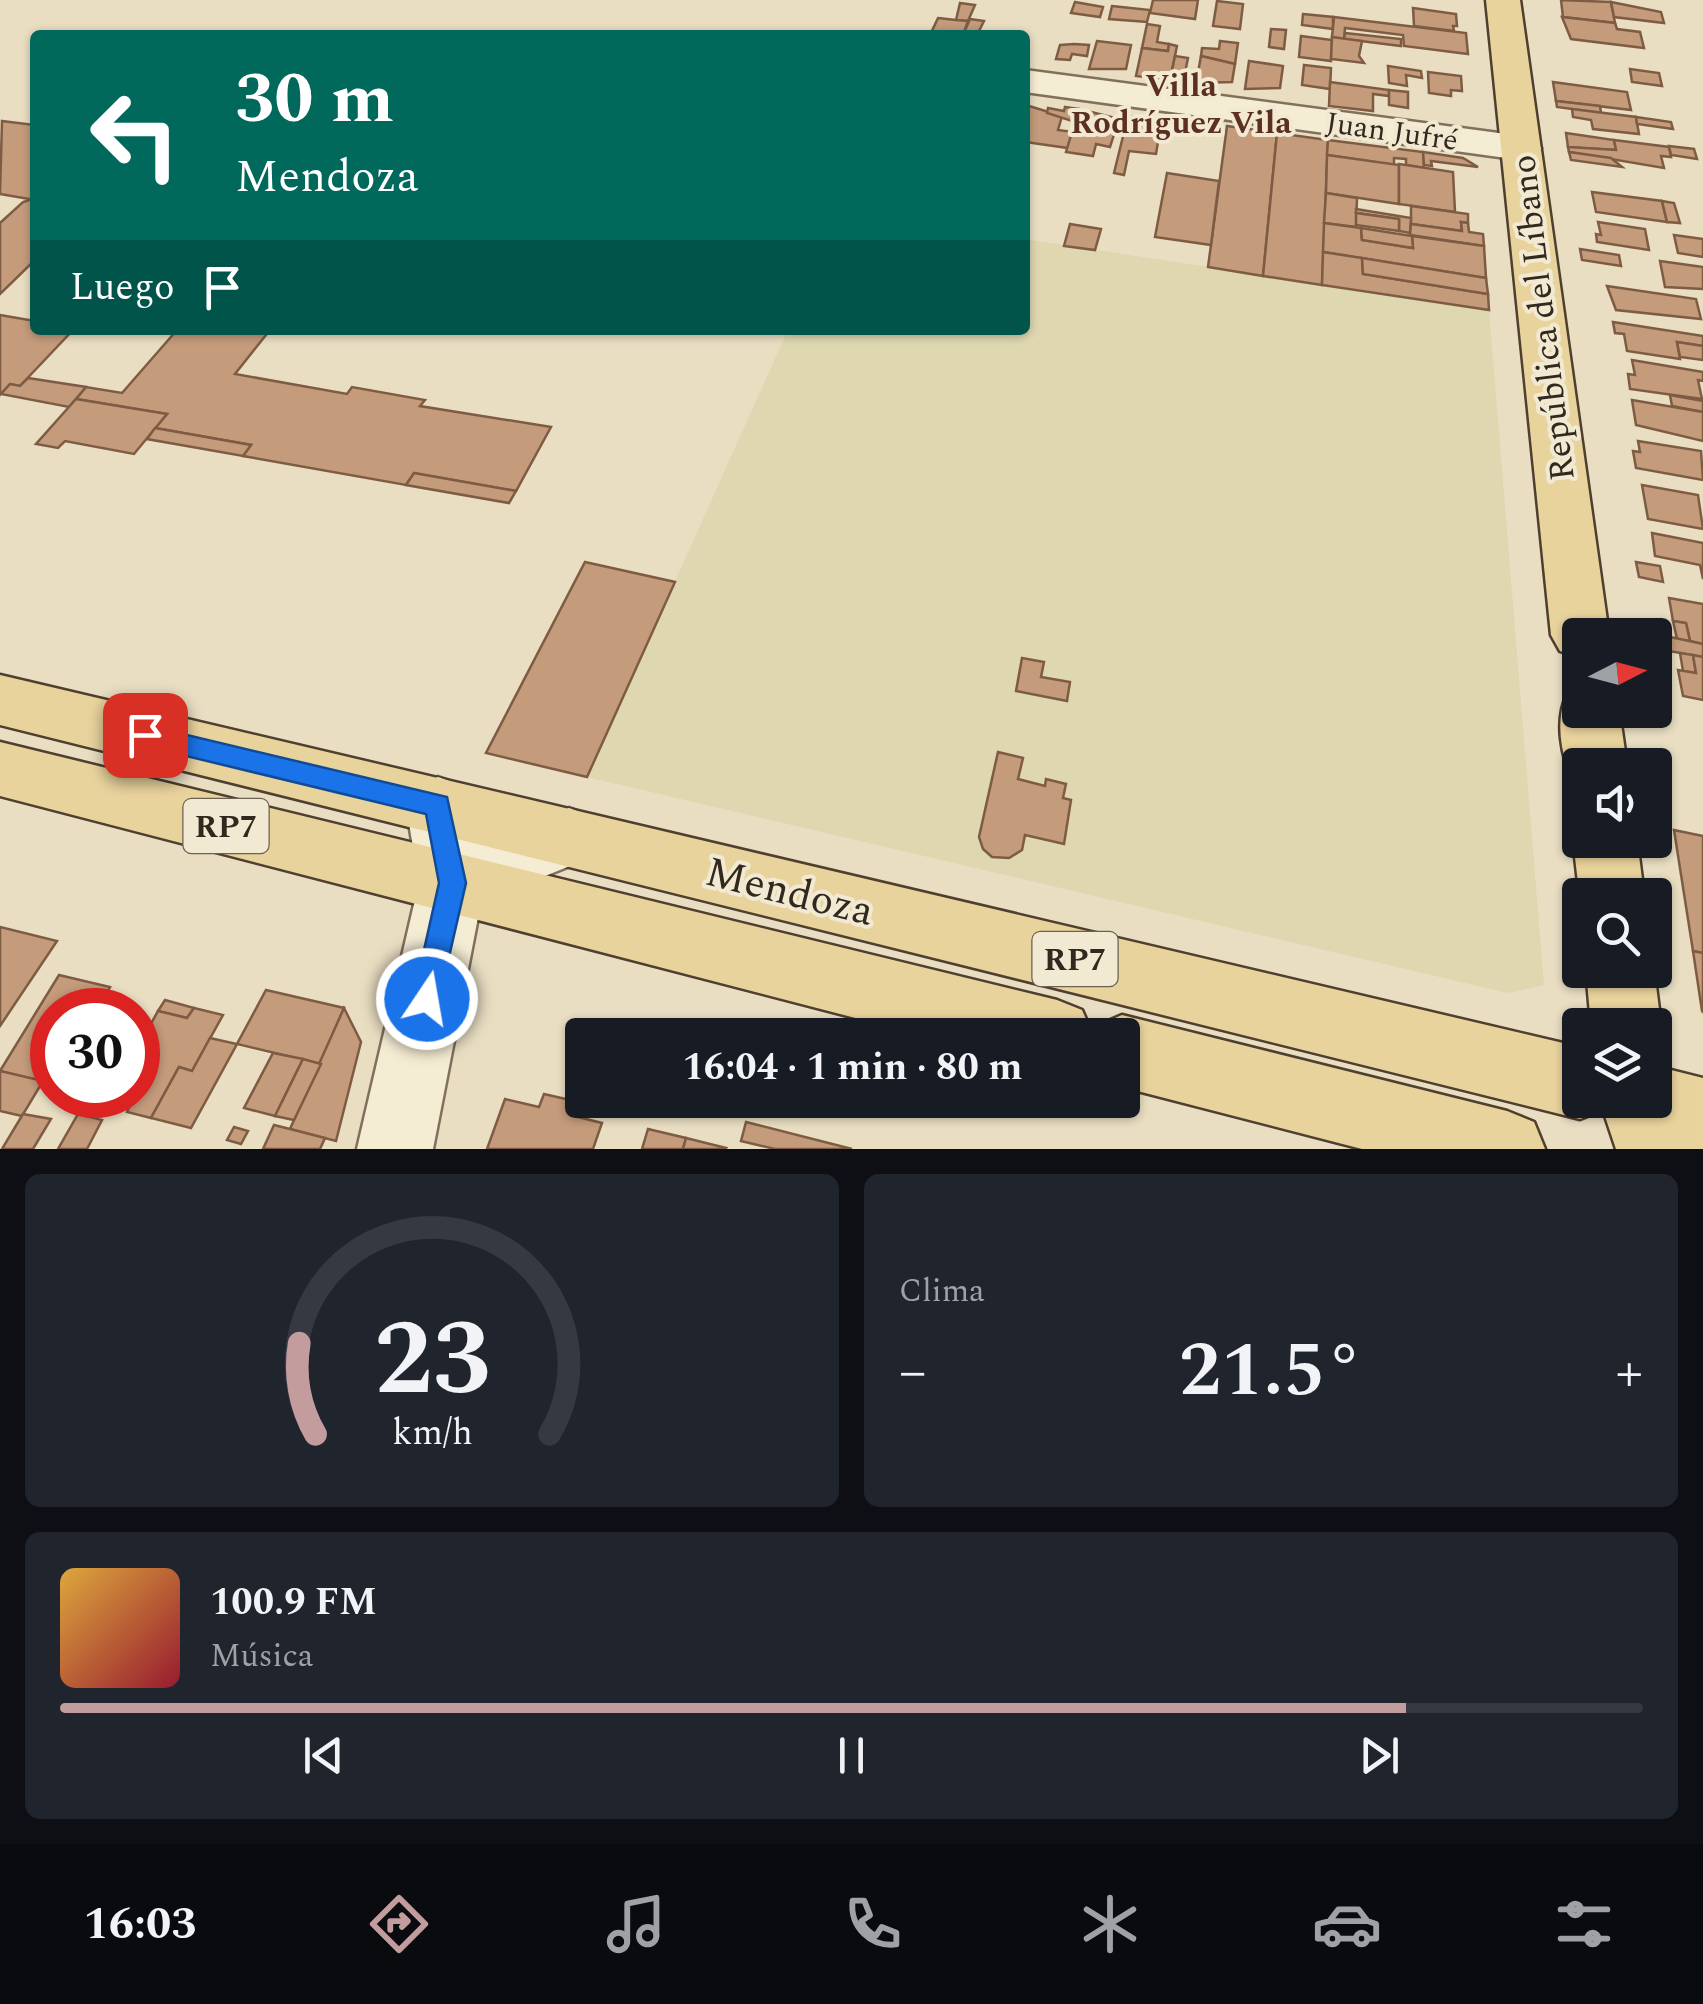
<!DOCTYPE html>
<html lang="es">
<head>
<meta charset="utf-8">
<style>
  body { margin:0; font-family:Spectral,serif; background:#20242c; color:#f1f3f6; height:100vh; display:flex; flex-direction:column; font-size:38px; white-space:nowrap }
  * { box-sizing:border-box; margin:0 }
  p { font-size:32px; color:#9ea1a6 }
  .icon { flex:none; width:55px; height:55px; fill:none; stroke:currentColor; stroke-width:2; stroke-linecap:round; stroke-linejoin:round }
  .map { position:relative; height:1149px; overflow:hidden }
  .details { display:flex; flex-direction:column; gap:25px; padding:25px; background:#0d0f14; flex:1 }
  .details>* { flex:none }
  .banner { position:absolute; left:30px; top:30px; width:1000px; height:305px; border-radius:10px; box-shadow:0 2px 8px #0004; background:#00695c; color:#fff; overflow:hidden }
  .needle { width:65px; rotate:84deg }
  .tools { position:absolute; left:1562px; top:618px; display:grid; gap:20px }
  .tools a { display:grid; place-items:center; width:110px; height:110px; border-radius:10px; background:#171b24; box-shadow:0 2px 8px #0004; font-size:50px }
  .speed { position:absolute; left:30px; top:988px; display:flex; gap:20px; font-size:50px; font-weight:700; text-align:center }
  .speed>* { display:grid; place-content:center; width:130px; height:130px; border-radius:50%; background:#171b24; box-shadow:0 2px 8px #0004; line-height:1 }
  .speed .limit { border:15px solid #d22; background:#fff; color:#111 }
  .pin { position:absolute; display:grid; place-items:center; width:85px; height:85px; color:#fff; margin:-42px; border-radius:20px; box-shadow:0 5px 15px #0006 }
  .me { position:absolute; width:110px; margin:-55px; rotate:12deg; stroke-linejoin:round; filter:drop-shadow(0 0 8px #0008) }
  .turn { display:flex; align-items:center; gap:35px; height:210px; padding:0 40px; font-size:45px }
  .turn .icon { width:130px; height:130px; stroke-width:2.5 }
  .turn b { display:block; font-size:70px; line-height:85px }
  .then { display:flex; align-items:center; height:95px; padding:0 40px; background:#0003; gap:20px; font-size:38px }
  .big { font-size:75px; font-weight:700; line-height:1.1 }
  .details .card { flex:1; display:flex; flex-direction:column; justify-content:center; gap:15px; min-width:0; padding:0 35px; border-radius:15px; background:#20242c }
  .details .dial { align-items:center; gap:0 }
  .dial svg { height:260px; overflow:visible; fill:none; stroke:#363941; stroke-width:7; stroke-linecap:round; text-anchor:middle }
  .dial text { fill:#f1f3f6; stroke:none }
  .song { display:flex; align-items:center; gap:30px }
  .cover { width:120px; height:120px; border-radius:15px; background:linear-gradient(135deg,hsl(40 70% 55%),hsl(350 70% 35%)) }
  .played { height:10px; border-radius:5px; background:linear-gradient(90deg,#c39c9d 85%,#363941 85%) }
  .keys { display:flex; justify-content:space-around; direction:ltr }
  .heat { display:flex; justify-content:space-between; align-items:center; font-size:55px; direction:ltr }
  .details .tiles { flex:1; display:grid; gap:25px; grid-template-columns:1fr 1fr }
  .card:last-child { grid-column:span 2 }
  .trip { position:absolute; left:565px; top:1018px; width:575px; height:100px; border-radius:10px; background:#171b24; box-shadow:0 2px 8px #0004; font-weight:700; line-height:100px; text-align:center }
  .tab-bar { display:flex; height:160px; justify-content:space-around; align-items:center; background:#090b0e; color:#9ea1a6 }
  .tab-bar .icon { width:70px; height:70px }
  .tab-bar .current { color:#c39c9d }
  .tab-bar b { font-size:45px; color:#f1f3f6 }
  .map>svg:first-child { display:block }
</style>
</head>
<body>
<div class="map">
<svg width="1703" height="1149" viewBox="0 0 1703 1149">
  <rect width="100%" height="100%" fill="#e9dec2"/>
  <!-- farmland -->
  <polygon fill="#ded7b0" points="1025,239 1489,310 1544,985 1508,993 587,777 788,330 1025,330"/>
  <!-- building -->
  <g fill="#c49b7b" stroke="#7e5c43" stroke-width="2.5">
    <polygon points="1153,0 1198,0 1195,19 1150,13"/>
    <polygon points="1561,0 1611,2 1615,23 1563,17"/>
    <polygon points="1217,1 1243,4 1240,29 1213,26"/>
    <polygon points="1075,2 1103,7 1100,17 1071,13"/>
    <polygon points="1611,2 1661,12 1664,23 1614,17"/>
    <polygon points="960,3 975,5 968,21 956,20"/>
    <polygon points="1112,6 1150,10 1147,22 1109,19"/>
    <polygon points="1413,8 1456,14 1457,26 1453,26 1454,31 1414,26"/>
    <polygon points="1303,14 1333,17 1333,29 1302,25"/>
    <polygon points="1334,17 1466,33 1468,54 1404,46 1403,35 1345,28 1344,39 1332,37"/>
    <polygon points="1562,17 1615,23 1617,29 1640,32 1644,48 1571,39"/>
    <polygon points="938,18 956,20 968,21 963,35 930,35"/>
    <polygon points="970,19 984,21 977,35 963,35"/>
    <polygon points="1147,24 1160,26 1157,42 1169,44 1168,51 1142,48"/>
    <polygon points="1271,29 1286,30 1284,49 1269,47"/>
    <polygon points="1345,33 1401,39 1401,46 1344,39"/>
    <polygon points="1301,36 1332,40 1331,61 1299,57"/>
    <polygon points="1332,37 1362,41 1359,56 1364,63 1331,59"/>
    <polygon points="1097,41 1131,45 1126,69 1089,69"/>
    <polygon points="1220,41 1238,43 1235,64 1201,56 1202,48 1219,49"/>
    <polygon points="1169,44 1177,46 1170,80 1136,76 1142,48 1168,51"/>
    <polygon points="1060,45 1074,44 1089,45 1087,56 1072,54 1070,60 1056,59"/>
    <polygon points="1175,56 1188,58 1182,87 1169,85"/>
    <polygon points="1201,56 1235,64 1232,82 1196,83"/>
    <polygon points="1249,61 1283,66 1280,88 1245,89"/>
    <polygon points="1304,65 1331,68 1330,89 1302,85"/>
    <polygon points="1388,66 1421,71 1422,78 1406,75 1407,86 1389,83"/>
    <polygon points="1630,69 1659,73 1662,86 1632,82"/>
    <polygon points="1428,72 1461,76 1462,91 1451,90 1451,96 1429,93"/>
    <polygon points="1330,82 1389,90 1389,96 1373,94 1373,111 1329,106"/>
    <polygon points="1553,82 1627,92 1631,110 1556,101"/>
    <polygon points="1389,90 1408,92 1408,108 1389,105"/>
    <polygon points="1556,101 1600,106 1601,113 1557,107"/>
    <polygon points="1029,106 1062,116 1058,130 1073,132 1068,148 1025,142"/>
    <polygon points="1065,107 1079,109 1075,122 1047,113 1048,108 1064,111"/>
    <polygon points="1079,109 1119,119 1110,147 1096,144 1093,156 1066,152"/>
    <polygon points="1572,109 1636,117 1639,134 1593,129 1591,120 1573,117"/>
    <polygon points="1128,116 1161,124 1156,154 1129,151 1124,175 1114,173"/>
    <polygon points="1636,117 1671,122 1673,129 1637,124"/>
    <polygon points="2,121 35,125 35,200 0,194"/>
    <polygon points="1227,126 1277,133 1263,276 1208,267"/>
    <polygon points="1277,133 1328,140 1322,285 1263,276"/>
    <polygon points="1566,133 1614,140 1616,150 1568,147"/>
    <polygon points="1328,140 1423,152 1424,168 1406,165 1406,159 1394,158 1394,165 1327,155"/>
    <polygon points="1614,140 1669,147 1671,157 1661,156 1664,168 1569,152 1568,147 1616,150"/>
    <polygon points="1669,146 1694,149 1697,159 1671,155"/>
    <polygon points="1423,152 1463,158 1478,167 1431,161 1432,166 1424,165"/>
    <polygon points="1569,152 1611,158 1622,167 1571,160"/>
    <polygon points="1327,155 1399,165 1399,204 1326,193"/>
    <polygon points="1399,164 1453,172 1455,212 1399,204"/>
    <polygon points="1167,173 1219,181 1211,245 1155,237"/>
    <polygon points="1592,192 1662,201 1667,222 1596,212"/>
    <polygon points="1326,193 1357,198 1356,227 1324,223"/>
    <polygon points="33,199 35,260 0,294 0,223 23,202"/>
    <polygon points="1662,201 1674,203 1680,223 1667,222"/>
    <polygon points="1411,206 1468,214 1468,223 1461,222 1462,231 1411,224"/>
    <polygon points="1356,209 1411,218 1410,233 1399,231 1399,219 1356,213"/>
    <polygon points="1356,213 1399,219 1399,231 1356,225"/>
    <polygon points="1461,222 1468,223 1469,232 1483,234 1484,246 1410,235 1411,224 1462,231"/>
    <polygon points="1598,222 1645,229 1649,250 1597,242 1596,234 1601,235"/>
    <polygon points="1324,223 1361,228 1362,240 1413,248 1412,236 1484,246 1486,278 1323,252"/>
    <polygon points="1070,224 1101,229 1095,250 1064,246"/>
    <polygon points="1361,228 1412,236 1413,248 1362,240"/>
    <polygon points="1674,235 1703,239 1703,257 1678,253"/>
    <polygon points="1580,249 1619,255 1621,266 1582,260"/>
    <polygon points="1323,252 1362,258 1363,274 1488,294 1489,310 1322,285"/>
    <polygon points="1362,258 1486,278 1488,294 1363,274"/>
    <polygon points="1660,261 1703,267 1703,289 1665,287"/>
    <polygon points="1607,286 1696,299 1701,319 1616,310"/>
    <polygon points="0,315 35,321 35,330 73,330 20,386 10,384 0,395"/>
    <polygon points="1613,322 1703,336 1703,346 1677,342 1680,359 1627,351 1624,334 1615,333"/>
    <polygon points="177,330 270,330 235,374 347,394 352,387 425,400 420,406 551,427 516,491 414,473 406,485 243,456 251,445 155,428 167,414 76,399 86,387 122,393"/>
    <polygon points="1677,342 1703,346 1703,360 1680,357"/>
    <polygon points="1632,360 1703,372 1703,381 1698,380 1702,399 1630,389 1628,374 1635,375"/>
    <polygon points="28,378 86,387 69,407 1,394 10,384 20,386"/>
    <polygon points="1670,395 1703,401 1703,412 1672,406"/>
    <polygon points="76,399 167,414 134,454 65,441 58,448 36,444"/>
    <polygon points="1632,400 1703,412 1703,441 1636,425"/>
    <polygon points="155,428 251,445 243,456 147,439"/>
    <polygon points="1638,441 1701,451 1703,480 1636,468 1633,451 1640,452"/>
    <polygon points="414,473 516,491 509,503 406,485"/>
    <polygon points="1642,485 1698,495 1703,529 1648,519"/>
    <polygon points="1652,533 1703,543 1703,579 1700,565 1655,556"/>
    <polygon points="585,562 675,582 587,777 486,753"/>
    <polygon points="1636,562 1660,566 1663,582 1639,577"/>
    <polygon points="1669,598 1703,604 1703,644 1690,641 1686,623 1673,621"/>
    <polygon points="1673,621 1686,623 1690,641 1677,639"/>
    <polygon points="1661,635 1703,644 1703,657 1663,650"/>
    <polygon points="1680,653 1693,655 1696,673 1683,671"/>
    <polygon points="1693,655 1703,657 1703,700 1683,696 1678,670 1696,673"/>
    <polygon points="1022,658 1044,662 1041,677 1070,682 1067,701 1016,691"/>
    <polygon points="998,752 1023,758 1018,779 1045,786 1046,779 1066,784 1063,798 1071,800 1064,844 1025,835 1022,850 1009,858 992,857 983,849 979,837"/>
    <polygon points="1674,830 1703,836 1703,953 1693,951"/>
    <polygon points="0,927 57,941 0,1026"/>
    <polygon points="1693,951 1703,953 1703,1012 1702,1011"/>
    <polygon points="59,975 110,987 97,1010 52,1010 50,1083 0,1071"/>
    <polygon points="266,990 344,1008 321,1064 237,1044"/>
    <polygon points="165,1000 194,1008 187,1018 158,1011"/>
    <polygon points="194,1008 223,1015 192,1071 179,1067 151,1118 127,1112 131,1103 109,1098 138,1095 138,1047 158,1011 187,1018"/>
    <polygon points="344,1008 361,1042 336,1141 290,1129"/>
    <polygon points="210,1038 237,1044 191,1128 151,1118 179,1067 192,1071"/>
    <polygon points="273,1053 303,1059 275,1116 244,1108"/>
    <polygon points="303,1059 321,1064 294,1120 275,1116"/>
    <polygon points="0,1071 43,1081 22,1116 0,1111"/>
    <polygon points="544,1094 583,1103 578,1117 602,1123 593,1149 487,1149 505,1099 539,1107"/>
    <polygon points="23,1114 51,1119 33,1149 2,1149"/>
    <polygon points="78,1114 102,1120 87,1149 58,1149"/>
    <polygon points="746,1122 852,1149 775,1149 741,1141"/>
    <polygon points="274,1125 290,1129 325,1138 320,1149 263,1149"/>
    <polygon points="234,1127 248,1131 241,1144 227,1140"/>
    <polygon points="648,1129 686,1138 683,1149 642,1149"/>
    <polygon points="686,1138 726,1148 725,1149 683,1149"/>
  </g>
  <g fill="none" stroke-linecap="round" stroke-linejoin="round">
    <!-- minor casing -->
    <g stroke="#81705b" stroke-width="5">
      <g id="minor">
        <polygon points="1025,70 1521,136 1535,140 1541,148 1535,156 1521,160 1025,92"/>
        <polygon points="438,777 460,785 470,805 477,843 569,808 592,817 601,837 592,857 481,902 433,1149 357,1149 419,883 406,805 416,785"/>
      </g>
    </g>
    <!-- major casing -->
    <g stroke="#4f3f2f" stroke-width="5">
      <g id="major">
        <polygon points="1486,0 1520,0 1609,635 1580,635 1580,658 1560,651 1551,635"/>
        <polygon points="0,675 1580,1047 1580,1100 1655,1100 1655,1066 1703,1078 1703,1149 1616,1149 1603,1110 1580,1119 0,725"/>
        <path d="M1580,688V710H1619L1627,765H1580V786L1574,784C1561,756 1554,720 1568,692Z"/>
        <polygon points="0,742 1057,1000 1082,1010 1093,1035 921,1035 0,796"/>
        <polygon points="1580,824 1580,840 1637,840 1644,895 1580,895 1580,900 1573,840"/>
        <polygon points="1586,970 1654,970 1661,1025 1655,1040 1655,1025 1591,1025"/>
        <polygon points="1122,1015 1507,1111 1534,1122 1545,1149 1362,1149 1122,1087 1122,1035 1093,1035 1097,1026"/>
      </g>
    </g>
    <!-- minor -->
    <use href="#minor" fill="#f5ecd4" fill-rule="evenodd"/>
    <!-- major -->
    <use href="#major" fill="#e9d39d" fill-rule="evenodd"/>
  </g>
  <!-- route -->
  <polygon fill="#1a73e8" stroke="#114b97" stroke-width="2.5" points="145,725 447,797 466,883 437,1009 427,1013 417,1009 413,999 439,883 426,814 145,746 136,743 132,735 136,728"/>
  <g text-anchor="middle" stroke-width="8" stroke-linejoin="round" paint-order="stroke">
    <!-- far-street labels -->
    <g font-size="30" fill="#32281e" stroke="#f1e9d1">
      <text transform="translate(1392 131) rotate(8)" y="10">Juan Jufré</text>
    </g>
    <!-- far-neighbourhood labels -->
    <g font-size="32" font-weight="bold" fill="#5b2f21" stroke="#f1e9d1">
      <text x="1181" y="96">Villa<tspan x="1181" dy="37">Rodríguez Vila</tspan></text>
    </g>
    <!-- shield labels -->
    <g fill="#f1e9d1" stroke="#6b6254" stroke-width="2.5">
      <rect x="183.5" y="799" width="85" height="54" rx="8"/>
      <rect x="1032.5" y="932" width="85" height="54" rx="8"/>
    </g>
    <g font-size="32" font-weight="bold" fill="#32281e">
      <text x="226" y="837">RP7</text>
      <text x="1075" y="970">RP7</text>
    </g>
    <!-- street labels -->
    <g font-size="35" fill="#32281e" stroke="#f1e9d1">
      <text transform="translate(1542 318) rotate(-97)" y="12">República del Líbano</text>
    </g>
    <!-- near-street labels -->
    <g font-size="42" fill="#32281e" stroke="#f1e9d1">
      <text transform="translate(790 890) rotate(14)" y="15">Mendoza</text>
    </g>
  </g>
</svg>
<div class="tools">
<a><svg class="needle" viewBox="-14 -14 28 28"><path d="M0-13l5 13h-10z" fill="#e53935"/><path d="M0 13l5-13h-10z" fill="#9ea1a6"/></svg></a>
<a><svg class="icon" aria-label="sound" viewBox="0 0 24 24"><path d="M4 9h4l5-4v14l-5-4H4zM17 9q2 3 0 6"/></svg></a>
<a><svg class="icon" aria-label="search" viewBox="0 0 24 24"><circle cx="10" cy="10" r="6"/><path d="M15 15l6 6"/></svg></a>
<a><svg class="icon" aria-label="layers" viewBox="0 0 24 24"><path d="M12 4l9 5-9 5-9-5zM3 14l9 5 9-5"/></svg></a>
</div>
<div class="speed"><div class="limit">30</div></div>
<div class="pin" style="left:145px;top:735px;background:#d93025"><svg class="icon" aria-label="arrive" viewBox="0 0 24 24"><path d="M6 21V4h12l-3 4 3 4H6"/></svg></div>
<svg class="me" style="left:427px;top:999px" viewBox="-20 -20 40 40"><circle r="17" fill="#1a73e8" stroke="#fff" stroke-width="3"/><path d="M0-11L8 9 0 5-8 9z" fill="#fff"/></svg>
<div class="trip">16:04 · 1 min · 80 m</div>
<div class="banner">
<div class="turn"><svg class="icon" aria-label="left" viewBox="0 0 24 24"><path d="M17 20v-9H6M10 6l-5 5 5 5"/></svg><div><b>30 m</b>Mendoza</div></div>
<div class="then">Luego<svg class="icon" aria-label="arrive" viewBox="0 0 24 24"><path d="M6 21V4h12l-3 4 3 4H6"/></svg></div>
</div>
</div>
<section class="details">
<div class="tiles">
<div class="card dial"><svg viewBox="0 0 100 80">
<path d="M14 69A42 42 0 1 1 86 69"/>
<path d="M14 69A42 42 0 0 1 9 41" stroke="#c39c9d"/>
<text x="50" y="56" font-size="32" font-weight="700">23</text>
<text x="50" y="72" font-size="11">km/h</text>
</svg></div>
<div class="card"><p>Clima</p>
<div class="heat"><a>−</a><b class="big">21.5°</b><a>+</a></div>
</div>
<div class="card">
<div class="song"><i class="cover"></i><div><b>100.9 FM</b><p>Música</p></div></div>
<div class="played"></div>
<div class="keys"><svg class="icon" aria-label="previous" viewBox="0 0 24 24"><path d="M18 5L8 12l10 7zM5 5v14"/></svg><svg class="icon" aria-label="pause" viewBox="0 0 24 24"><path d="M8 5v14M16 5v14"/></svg><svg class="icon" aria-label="next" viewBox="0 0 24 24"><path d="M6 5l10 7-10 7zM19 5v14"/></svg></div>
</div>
</div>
</section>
<nav class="tab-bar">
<b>16:03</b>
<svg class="icon current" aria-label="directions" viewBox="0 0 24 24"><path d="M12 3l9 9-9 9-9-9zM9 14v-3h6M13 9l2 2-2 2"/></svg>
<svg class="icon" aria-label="music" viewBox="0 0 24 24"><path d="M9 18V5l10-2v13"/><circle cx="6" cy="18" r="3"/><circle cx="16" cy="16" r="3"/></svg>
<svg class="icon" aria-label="phone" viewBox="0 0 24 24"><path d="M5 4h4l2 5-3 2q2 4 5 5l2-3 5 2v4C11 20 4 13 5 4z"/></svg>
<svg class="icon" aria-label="climate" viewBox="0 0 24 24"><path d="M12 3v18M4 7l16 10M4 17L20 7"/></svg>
<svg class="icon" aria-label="car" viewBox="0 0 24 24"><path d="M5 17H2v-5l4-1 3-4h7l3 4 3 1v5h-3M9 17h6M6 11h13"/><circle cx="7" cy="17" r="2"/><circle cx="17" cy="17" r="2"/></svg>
<svg class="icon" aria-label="filters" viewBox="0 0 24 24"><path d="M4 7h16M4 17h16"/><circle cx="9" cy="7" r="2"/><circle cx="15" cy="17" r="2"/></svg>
</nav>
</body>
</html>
